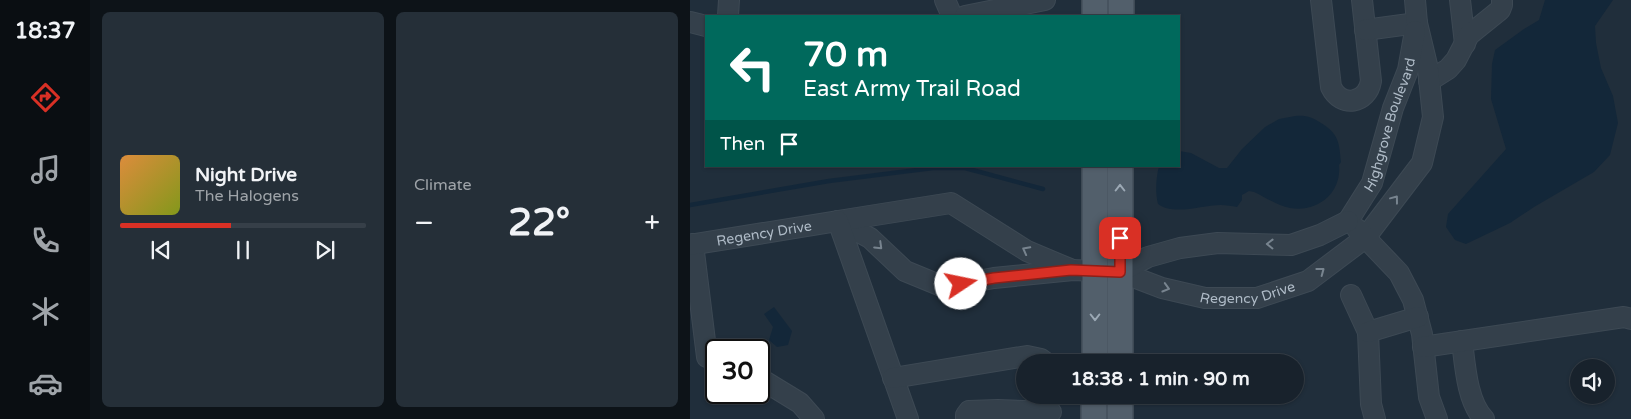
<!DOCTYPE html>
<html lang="en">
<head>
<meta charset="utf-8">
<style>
  body { margin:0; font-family:"Varela Round",sans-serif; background:#252f38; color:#f1f3f6; height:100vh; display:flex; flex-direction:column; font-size:19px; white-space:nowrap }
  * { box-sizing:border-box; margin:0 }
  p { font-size:16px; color:#9fa4a9 }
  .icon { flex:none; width:28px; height:28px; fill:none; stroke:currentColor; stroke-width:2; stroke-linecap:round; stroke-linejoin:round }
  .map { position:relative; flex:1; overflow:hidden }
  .drawer { display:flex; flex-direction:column; gap:12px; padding:12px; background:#0d1318; width:600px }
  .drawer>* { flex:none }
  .banner { position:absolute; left:15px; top:15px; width:475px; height:152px; border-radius:0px; box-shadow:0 1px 4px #0004,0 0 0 1px #363f48; background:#00695c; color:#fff; overflow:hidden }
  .fabs { position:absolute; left:880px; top:359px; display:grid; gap:10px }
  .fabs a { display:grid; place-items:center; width:45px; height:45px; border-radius:50%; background:#18222c; box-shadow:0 1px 4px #0004,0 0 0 1px #363f48; font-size:25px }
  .speed { position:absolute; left:15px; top:339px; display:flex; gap:10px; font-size:25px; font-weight:700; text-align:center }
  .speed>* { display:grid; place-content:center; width:65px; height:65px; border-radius:50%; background:#18222c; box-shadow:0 1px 4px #0004,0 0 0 1px #363f48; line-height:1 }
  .speed .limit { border:2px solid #111; border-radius:8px; background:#fff; color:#111 }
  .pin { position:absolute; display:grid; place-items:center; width:42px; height:42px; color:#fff; margin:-21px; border-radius:10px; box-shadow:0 2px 8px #0006 }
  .me { position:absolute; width:55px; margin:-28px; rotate:79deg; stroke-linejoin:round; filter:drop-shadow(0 0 4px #0008) }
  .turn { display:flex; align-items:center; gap:18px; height:105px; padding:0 15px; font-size:22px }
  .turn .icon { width:65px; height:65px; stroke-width:2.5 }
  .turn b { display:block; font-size:35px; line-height:42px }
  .then { display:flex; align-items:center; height:48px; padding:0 15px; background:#0003; gap:10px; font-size:19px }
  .big { font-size:38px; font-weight:700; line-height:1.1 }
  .drawer .widget { flex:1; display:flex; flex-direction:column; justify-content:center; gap:8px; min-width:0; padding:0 18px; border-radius:8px; background:#252f38 }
  .song { display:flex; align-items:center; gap:15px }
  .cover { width:60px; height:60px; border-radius:8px; background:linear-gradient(135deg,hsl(30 70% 55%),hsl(70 70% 35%)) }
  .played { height:5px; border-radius:2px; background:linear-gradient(90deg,#d93025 45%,#363f48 45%) }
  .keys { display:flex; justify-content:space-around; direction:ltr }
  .heat { display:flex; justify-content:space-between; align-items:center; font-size:28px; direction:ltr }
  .drawer .tiles { flex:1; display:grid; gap:12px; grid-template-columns:repeat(2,1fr) }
  .trip { position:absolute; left:326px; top:354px; width:288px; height:50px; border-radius:25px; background:#18222c; box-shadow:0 1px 4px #0004,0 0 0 1px #363f48; font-weight:700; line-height:50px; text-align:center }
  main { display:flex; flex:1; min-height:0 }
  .dock { display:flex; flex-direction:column; width:90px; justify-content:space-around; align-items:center; background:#0a0e12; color:#9fa4a9 }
  .dock .icon { width:35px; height:35px }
  .dock .current { color:#d93025 }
  .dock b { font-size:22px; color:#f1f3f6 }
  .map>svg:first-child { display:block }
</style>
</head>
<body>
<main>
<nav class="dock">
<b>18:37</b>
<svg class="icon current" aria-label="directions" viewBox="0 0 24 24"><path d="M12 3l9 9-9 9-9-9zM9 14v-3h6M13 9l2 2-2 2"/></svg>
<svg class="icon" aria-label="music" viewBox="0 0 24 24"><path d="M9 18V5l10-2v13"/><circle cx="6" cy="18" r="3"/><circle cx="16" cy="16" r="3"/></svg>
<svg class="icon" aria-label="phone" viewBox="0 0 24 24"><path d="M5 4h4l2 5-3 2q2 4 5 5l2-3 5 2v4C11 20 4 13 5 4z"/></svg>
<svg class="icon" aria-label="climate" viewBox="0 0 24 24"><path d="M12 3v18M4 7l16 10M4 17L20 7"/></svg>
<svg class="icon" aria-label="car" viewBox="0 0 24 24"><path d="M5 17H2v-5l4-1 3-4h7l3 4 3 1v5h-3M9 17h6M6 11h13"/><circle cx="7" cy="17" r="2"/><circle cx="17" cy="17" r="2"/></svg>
</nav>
<section class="drawer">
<div class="tiles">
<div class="widget">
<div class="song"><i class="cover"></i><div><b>Night Drive</b><p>The Halogens</p></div></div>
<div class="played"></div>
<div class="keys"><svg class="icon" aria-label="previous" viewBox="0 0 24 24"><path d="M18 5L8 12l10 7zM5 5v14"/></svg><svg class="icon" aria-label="pause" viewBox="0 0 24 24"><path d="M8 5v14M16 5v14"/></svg><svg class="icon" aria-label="next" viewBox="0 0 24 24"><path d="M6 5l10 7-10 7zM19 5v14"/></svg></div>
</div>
<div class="widget"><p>Climate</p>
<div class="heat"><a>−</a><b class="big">22°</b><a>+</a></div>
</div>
</div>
</section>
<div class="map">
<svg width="941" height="419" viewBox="0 0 941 419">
  <rect width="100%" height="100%" fill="#202e3b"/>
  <!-- water -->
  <g fill="#132739">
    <polygon points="855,0 923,0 905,26 906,43 911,68 923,96 928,123 920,155 904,172 844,207 820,223 776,244 765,240 756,227 758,214 816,149 801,99 802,64 805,50 834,29 849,20"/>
    <path d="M605,116C616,115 622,117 631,123C649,134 649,142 651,162L649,165C652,193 627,213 600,208C588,206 575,197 564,192L559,191L552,195V200L547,207C542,206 536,205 531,205C511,205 485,216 468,204C465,192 466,178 469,166H489V151L501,153L529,168H537L552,149L575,127L589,119Z"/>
    <polygon points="84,307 102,331 98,345 87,347 79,340 83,327 74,314"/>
  </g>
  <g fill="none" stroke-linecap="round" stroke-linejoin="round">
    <!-- stream -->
    <polyline stroke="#132739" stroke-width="4.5" points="0,205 139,181 243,168 275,168 353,189"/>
    <!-- minor casing -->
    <g stroke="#3d4954" stroke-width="22">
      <g id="minor">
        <polyline points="255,0 262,16"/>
        <path d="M631,0L641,87C651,108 677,104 681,81L672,0"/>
        <polyline points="770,0 775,44"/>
        <polyline points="38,16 39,0"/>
        <polyline points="275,16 355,0"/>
        <polyline points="0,22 16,26"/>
        <polyline points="675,30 727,23"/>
        <polyline points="739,81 758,69 766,60 779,35 810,10 812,5 812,0"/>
        <path id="s1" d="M148,221L180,238L215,271L254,287L304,278L383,270L430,272L472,288L515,298H567L618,281L675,238L732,163L743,117L738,69L727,23L725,0"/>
        <polyline points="148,221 261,203 337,251 380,269"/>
        <path id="s2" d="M658,221L682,183L703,108L718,70L725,31"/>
        <polyline points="667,229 709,273 723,300 732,334 739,397 747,419"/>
        <polyline points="3,244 17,357 26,360"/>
        <path id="s3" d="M0,245L148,221L218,419"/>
        <polyline points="430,272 458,257 490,248 528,243 601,245 630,235 658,221"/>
        <polyline points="661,295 678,332 681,404 685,419"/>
        <polyline points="678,332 728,317"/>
        <path d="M772,341C775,365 777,402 794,419"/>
        <polyline points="733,347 934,317 941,319"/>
        <polyline points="69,378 110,403 124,419"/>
        <polyline points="203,378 337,356 351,359 355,362"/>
        <polyline points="276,419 276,415 279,411 308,410 361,412"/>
      </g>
    </g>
    <!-- major casing -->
    <g stroke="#3d4954" stroke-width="28">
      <g id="major">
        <polyline points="405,16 405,0"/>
        <polyline points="431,16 431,0"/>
        <polyline points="405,362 405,166"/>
        <polyline points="430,362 430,166"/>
        <polyline points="430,395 430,419"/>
        <polyline points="404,419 404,395"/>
      </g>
    </g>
    <!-- minor -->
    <use href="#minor" stroke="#34404b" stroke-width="20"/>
    <!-- major -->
    <use href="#major" stroke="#525f6b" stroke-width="25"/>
  </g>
  <!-- one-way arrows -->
  <defs><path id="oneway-chevron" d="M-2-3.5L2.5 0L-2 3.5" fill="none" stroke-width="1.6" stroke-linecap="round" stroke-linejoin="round" transform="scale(1.25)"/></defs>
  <g stroke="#9ca9b5">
    <use href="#oneway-chevron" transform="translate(430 188) rotate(-90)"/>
    <use href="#oneway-chevron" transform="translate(405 317) rotate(90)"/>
  </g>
  <g stroke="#78848f">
    <use href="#oneway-chevron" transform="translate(705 199) rotate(-53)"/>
    <use href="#oneway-chevron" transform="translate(580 244) rotate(-179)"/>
    <use href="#oneway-chevron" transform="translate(189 246) rotate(44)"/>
    <use href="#oneway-chevron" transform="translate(336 250) rotate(-152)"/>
    <use href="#oneway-chevron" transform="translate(631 271) rotate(-37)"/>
    <use href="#oneway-chevron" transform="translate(476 288) rotate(16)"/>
  </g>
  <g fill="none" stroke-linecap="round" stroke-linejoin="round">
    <!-- route casing -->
    <g stroke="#8d1f18" stroke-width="12">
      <polyline id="route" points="271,284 304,278 381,270 430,272 430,238"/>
    </g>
    <!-- route -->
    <use href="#route" stroke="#d93025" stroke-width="9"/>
  </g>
  <g text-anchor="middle" stroke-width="5" stroke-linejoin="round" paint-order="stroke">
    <!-- street labels -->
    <g font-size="14" fill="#afbbc7" stroke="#19252f">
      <text dy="5" stroke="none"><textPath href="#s2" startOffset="106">Highgrove Boulevard</textPath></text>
      <text dy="5" stroke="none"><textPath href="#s3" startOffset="75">Regency Drive</textPath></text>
      <text dy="5" stroke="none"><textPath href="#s1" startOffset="436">Regency Drive</textPath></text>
    </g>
  </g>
</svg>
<div class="fabs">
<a><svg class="icon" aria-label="sound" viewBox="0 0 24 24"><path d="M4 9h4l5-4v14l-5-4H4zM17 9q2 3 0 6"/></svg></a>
</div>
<div class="speed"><div class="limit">30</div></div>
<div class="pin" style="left:430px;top:238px;background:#d93025"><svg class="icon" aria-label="arrive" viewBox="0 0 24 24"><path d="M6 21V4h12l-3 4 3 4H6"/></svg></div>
<svg class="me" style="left:271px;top:284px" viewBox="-20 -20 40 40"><circle r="19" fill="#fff"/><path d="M0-13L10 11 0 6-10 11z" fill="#d93025"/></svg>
<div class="trip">18:38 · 1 min · 90 m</div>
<div class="banner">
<div class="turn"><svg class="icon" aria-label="left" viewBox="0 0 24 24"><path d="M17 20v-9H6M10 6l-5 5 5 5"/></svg><div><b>70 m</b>East Army Trail Road</div></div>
<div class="then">Then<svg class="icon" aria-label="arrive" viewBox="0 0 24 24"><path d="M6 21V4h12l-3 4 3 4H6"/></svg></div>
</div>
</div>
</main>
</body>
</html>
